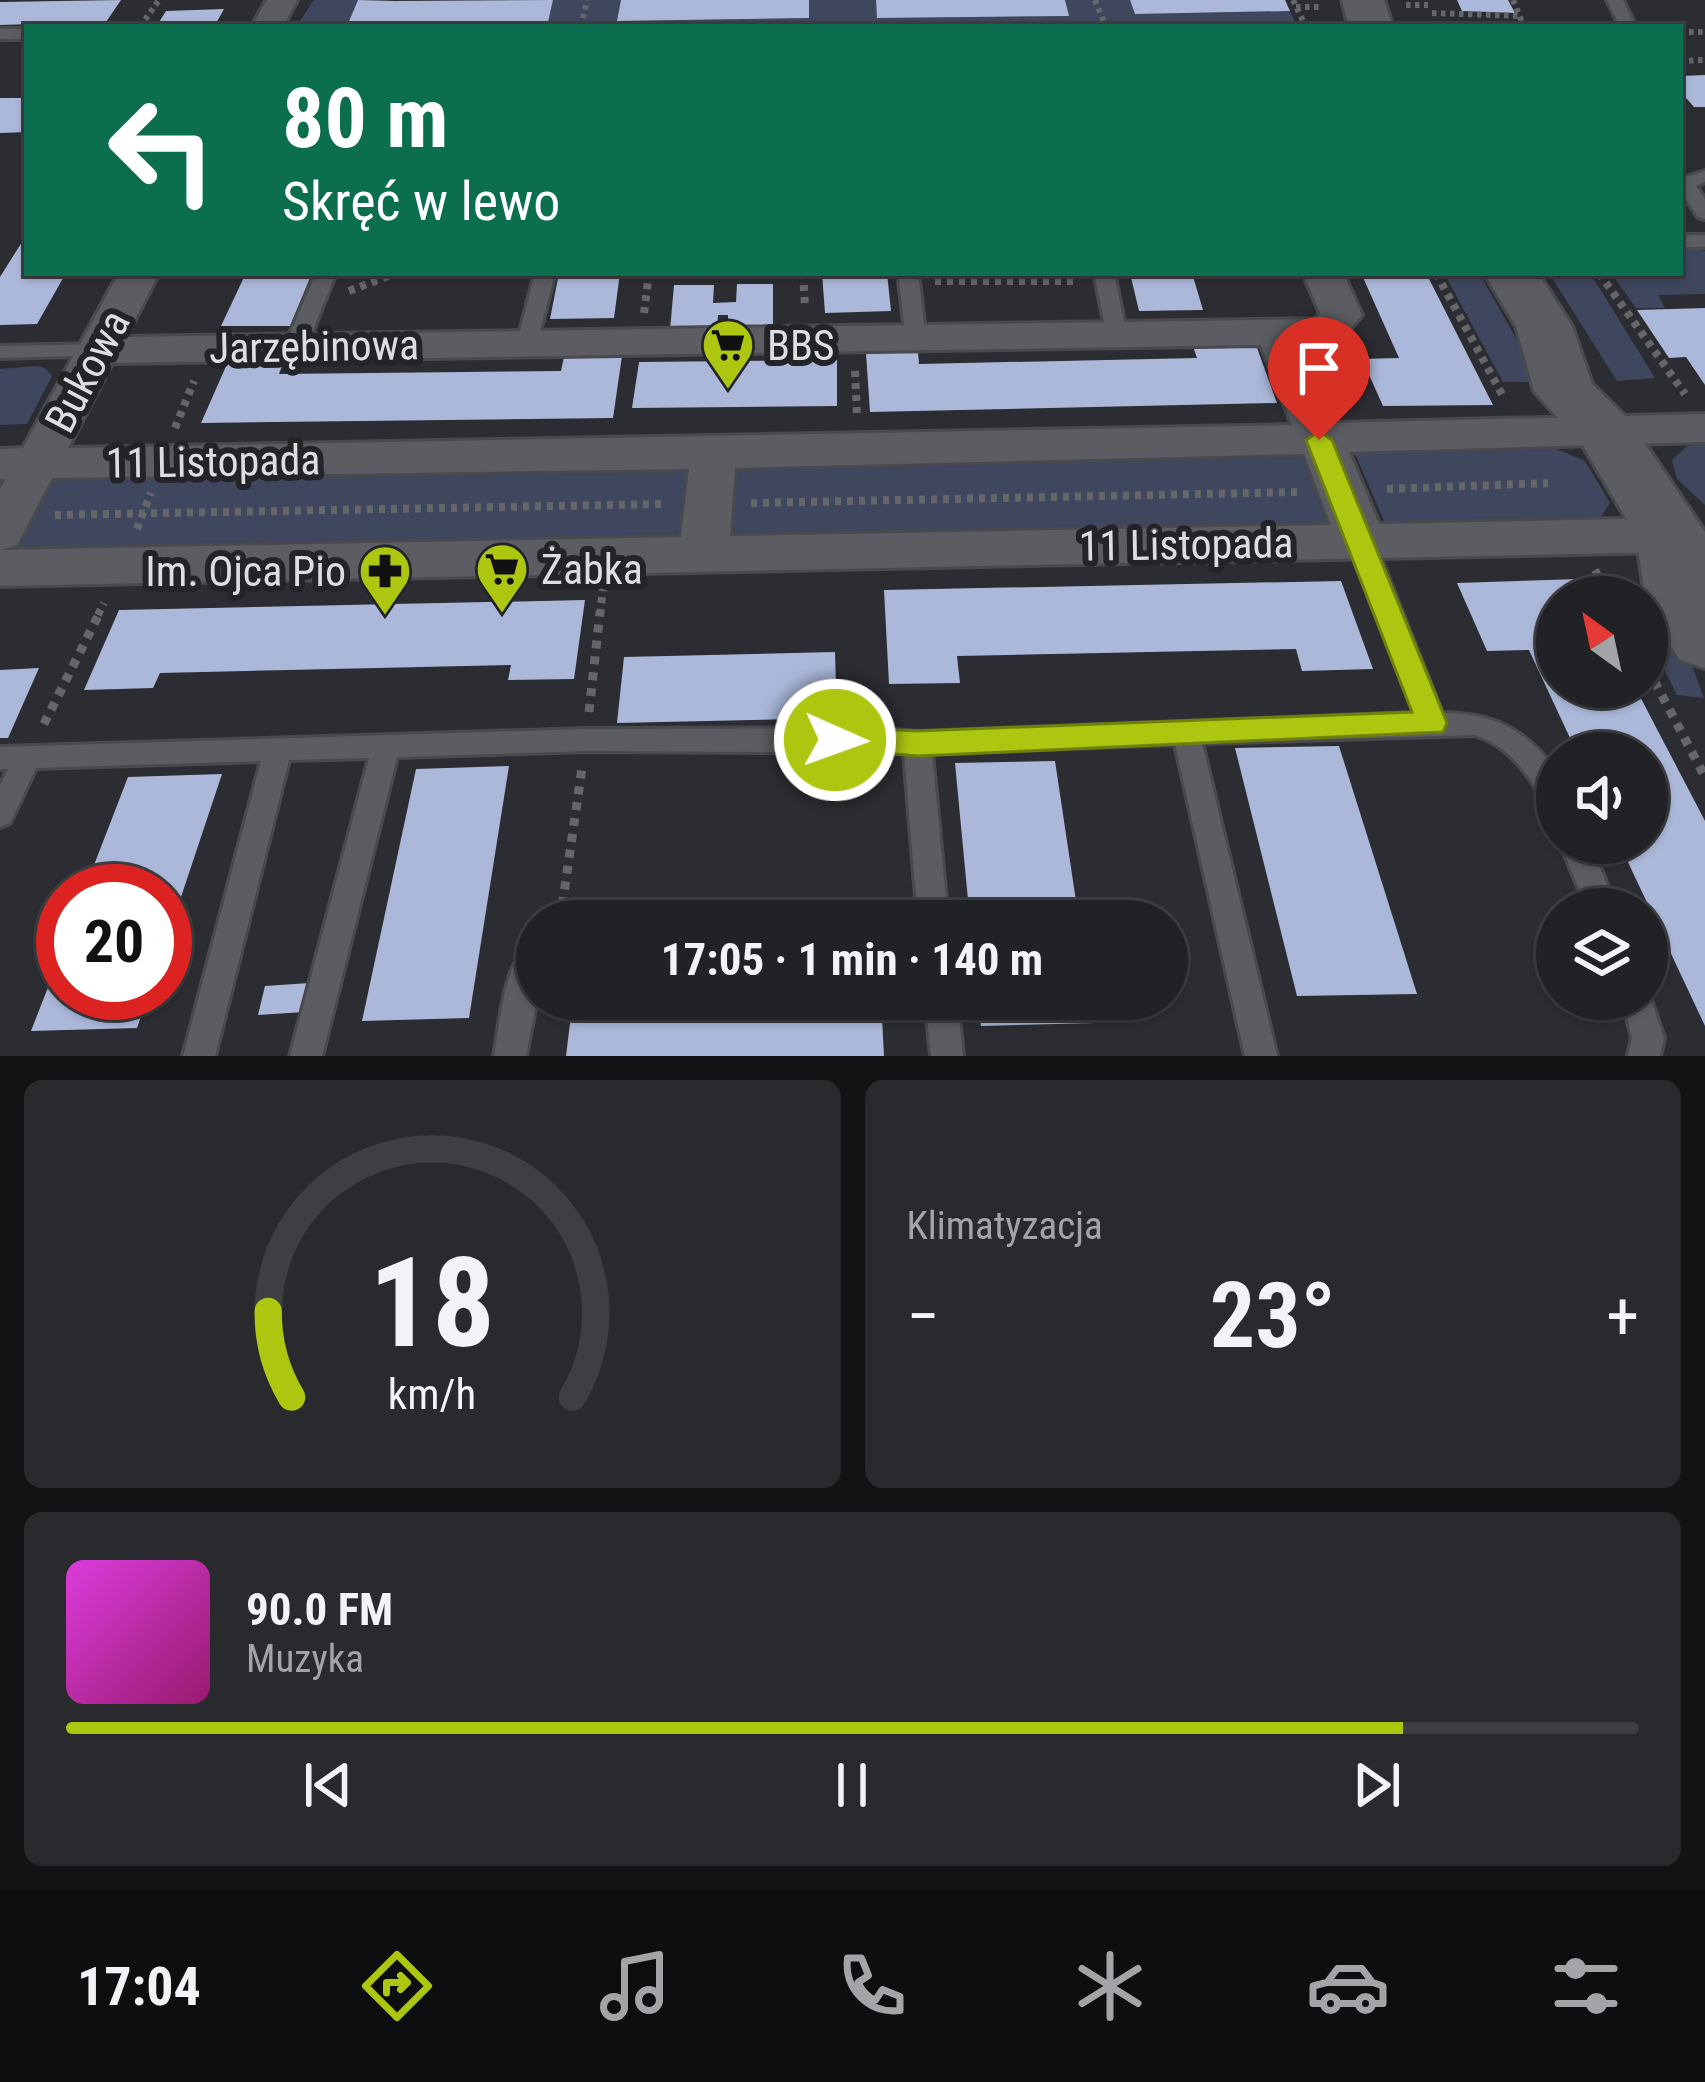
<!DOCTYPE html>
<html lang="pl">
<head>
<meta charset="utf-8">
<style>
  body { margin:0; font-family:"Roboto Condensed",sans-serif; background:#292a2e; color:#f1f3f6; height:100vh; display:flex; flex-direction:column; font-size:45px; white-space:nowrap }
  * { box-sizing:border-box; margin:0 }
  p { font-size:39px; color:#a2a4a7 }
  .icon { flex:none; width:66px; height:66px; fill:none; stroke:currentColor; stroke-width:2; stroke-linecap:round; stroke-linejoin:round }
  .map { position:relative; height:1056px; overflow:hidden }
  .details { display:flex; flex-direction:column; gap:24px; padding:24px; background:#121315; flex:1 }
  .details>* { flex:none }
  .top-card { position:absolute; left:24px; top:24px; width:1659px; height:252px; border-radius:0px; box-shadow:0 3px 9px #0004,0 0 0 3px #3e3f43; background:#0b6e4f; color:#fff; overflow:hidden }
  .needle { width:78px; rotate:327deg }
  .tools { position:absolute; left:1536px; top:576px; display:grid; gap:24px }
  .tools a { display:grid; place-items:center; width:132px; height:132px; border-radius:50%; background:#212226; box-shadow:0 3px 9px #0004,0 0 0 3px #3e3f43; font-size:60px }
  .speed { position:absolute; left:36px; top:864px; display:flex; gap:24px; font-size:60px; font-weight:700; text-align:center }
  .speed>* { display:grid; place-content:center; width:156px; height:156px; border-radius:50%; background:#212226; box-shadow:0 3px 9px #0004,0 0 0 3px #3e3f43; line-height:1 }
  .speed .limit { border:18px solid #d22; background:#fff; color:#111 }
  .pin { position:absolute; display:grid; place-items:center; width:102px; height:102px; color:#fff; margin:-123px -51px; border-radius:50% 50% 50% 0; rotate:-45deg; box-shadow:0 0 12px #0007 }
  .pin .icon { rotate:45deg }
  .me { position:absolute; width:132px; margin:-66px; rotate:92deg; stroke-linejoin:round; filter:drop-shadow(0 0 9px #0008) }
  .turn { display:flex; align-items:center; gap:42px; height:252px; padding:0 60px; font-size:54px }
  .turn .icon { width:156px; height:156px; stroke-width:2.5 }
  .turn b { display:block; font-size:84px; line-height:102px }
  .big { font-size:90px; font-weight:700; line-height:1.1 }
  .details .card { flex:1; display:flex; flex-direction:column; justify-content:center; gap:18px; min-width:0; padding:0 42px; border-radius:18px; background:#292a2e }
  .details .dial { align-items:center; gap:0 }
  .dial svg { height:312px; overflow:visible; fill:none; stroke:#3e3f43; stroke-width:7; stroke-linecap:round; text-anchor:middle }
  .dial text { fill:#f1f3f6; stroke:none }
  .song { display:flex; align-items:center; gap:36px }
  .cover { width:144px; height:144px; border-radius:18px; background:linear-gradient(135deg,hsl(300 70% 55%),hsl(320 70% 35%)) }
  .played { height:12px; border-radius:6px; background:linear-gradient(90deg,#adc610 85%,#3e3f43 85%) }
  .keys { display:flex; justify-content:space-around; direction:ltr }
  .heat { display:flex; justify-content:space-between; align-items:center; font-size:66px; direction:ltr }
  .details .tiles { flex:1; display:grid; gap:24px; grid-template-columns:1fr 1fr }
  .card:last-child { grid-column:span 2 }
  .trip { position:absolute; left:516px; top:900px; width:672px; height:120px; border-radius:60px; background:#212226; box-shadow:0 3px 9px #0004,0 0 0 3px #3e3f43; font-weight:700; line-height:120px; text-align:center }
  .dock { display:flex; height:192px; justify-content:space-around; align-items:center; background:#0d0e0f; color:#a2a4a7 }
  .dock .icon { width:84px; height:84px }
  .dock .active { color:#adc610 }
  .dock b { font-size:54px; color:#f1f3f6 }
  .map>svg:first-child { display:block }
</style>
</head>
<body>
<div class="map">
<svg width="1705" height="1056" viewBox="0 0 1705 1056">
  <rect width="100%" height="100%" fill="#2c2d32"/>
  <!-- green -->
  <g fill="#3e475e">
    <polygon points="314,0 358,0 348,26 547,22 553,0 621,0 618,21 808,18 809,0 876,0 878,18 1068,16 1065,0 1130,0 1135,14 1290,11 1297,27 296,27"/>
    <polygon points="1680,245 1705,251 1705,294 1658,295 1665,308 1636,308 1611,273 1680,273"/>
    <polygon points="1444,273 1479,273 1541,382 1503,382"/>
    <polygon points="1549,273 1590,273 1655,378 1617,381"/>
    <polygon points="35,366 45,368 52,376 27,424 0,425 0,369"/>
    <polygon points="1542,443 1585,461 1610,503 1597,523 1388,530 1353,449"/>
    <polygon points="1705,443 1705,505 1677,479 1672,460 1687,446"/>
    <polygon points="1301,452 1330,531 728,544 732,465"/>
    <polygon points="688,468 682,550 10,555 55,476"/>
    <polygon points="1647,635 1681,636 1704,698 1677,695"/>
  </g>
  <!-- building -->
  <g fill="#abb8d9">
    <polygon points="121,0 106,22 0,25 0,2"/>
    <polygon points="358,0 395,1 553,0 548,22 347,26"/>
    <polygon points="621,0 809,0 809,18 617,21"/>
    <polygon points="876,0 1065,0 1069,16 877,18"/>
    <polygon points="1130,0 1285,0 1290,11 1135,14"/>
    <polygon points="1457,0 1508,0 1515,13 1462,11"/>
    <polygon points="224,9 214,27 156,27 166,11"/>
    <polygon points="1705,75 1705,107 1694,107 1680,91 1680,76"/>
    <polygon points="0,98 27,98 27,132 0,133"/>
    <polygon points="27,234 27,273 66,273 37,324 0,325 0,277"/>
    <polygon points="246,273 312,273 290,326 221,326"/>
    <polygon points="559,273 620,273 614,318 550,319"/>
    <polygon points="822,273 887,273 891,311 825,313"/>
    <polygon points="1130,273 1192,273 1203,310 1139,311"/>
    <polygon points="1361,273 1426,273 1493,405 1383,406 1362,359 1399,358"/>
    <polygon points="737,284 773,284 773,328 728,329 728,315 718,315 717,329 670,330 674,285 714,285 713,303 736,302"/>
    <polygon points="1705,308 1705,385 1686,357 1669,358 1637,310"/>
    <polygon points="1256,345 1277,403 870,412 866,353 918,352 919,364 1197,358 1193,346"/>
    <polygon points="622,356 613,418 201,423 227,364 283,363 279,374 561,371 564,357"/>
    <polygon points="837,360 837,406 632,408 639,362"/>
    <polygon points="1579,579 1588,597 1557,597 1557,687 1635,687 1705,821 1705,1026 1619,843 1647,843 1647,753 1577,753 1529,650 1487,651 1457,583"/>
    <polygon points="1341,581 1373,669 1302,671 1296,649 957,656 960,683 889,684 884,590"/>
    <polygon points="585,600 574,679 508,680 511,665 160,673 153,688 84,690 119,610"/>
    <polygon points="835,652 837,718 617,723 624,657"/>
    <polygon points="39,668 8,738 0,738 0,670"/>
    <polygon points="1339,746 1417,994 1297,996 1235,748"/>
    <polygon points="1055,761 1079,921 970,921 955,763"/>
    <polygon points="509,766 469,1018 362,1021 416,769"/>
    <polygon points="222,774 166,942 165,891 84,891 128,777"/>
    <polygon points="63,949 63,993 149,993 137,1028 31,1031"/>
    <polygon points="310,983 304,1012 258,1015 265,986"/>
    <polygon points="573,999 881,999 884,1056 566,1056"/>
    <polygon points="978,999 1091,999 1095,1023 981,1026"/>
  </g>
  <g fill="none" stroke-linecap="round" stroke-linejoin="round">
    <!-- lane casing -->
    <g stroke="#484a4d" stroke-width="6">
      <g id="lane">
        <polygon points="1607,0 1623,0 1636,27 1620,27"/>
        <rect x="0" y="29" width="27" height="10"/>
        <polygon points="1705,171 1705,182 1696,186 1705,199 1705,219 1698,217 1680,190 1680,179"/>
        <rect x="1680" y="235" width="25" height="12"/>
        <polygon points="316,273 336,273 307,345 296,351 289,350 285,345"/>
        <polygon points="535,273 555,273 537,343 527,349 517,343"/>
        <polygon points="898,273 918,273 926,339 923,343 916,345 906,339"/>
        <polygon points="1094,273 1114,273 1127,336 1124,340 1110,340 1107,336"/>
        <polygon points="100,344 107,345 111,350 107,355 0,358 0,346"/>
        <path d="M1362,533L1374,541L1442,713C1493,713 1528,730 1557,773V812L1547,808C1531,777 1510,746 1475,735L1202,743L1277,1056H1245L1175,744L932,753L948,921H918L904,753L586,751L397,757L322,1056H290L369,758L289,760L215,1056H183L261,761L36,768L10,823L0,827V785L8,769H0V747L586,729L876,728L917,732L1415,713L1350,541Z"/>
        <polygon points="1560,843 1590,843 1617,909 1587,909"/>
        <path d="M537,940V999L526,1056H494C500,1024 504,952 537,940Z"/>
        <polygon points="1647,988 1664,1038 1660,1056 1628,1056 1632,1038 1622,999 1647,999"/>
        <polygon points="925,999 957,999 963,1056 931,1056"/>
      </g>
    </g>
    <!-- street casing -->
    <g stroke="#484a4d" stroke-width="6">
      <g id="street">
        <polygon points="267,0 297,0 283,27 251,27"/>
        <path d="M119,273H159L126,337L1315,319L1320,313L1303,273H1343L1362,315L1341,340L1302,344L1336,423L1705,414V442L1349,452L1379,524L1669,518L1686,523L1693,535L1686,547L1669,552L0,586V550L681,537L689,469L52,478L17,545L0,550V489L6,479H0V449L23,448ZM1261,345L1292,425L68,448L112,363ZM1304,454L1331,525L730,536L735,468Z"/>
      </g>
    </g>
    <!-- secondary casing -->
    <g stroke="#484a4d" stroke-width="6">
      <g id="secondary">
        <polygon points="1342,0 1384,0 1393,27 1349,27"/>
        <polygon points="1484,273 1538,273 1572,326 1592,384 1629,420 1705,532 1705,668 1680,660 1647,610 1636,535 1583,446 1534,391 1516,326"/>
      </g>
    </g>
    <!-- path-far2 -->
    <g stroke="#65666a" stroke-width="6" stroke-dasharray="4.5 4.5" stroke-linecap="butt">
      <polyline points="1095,0 1106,27"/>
      <polyline points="1293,0 1306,27"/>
      <polyline points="1513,0 1524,27"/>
      <polyline points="1406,5 1428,5"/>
      <polyline points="1296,7 1323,7"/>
      <polyline points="1432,13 1520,16"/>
      <polyline points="140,27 159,0"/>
      <polyline points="581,27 587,0"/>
      <polyline points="1680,32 1705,32"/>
      <polyline points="1680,61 1705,60"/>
    </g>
    <!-- path-far1 -->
    <g stroke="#65666a" stroke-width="8" stroke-dasharray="6 6" stroke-linecap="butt">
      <polyline points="803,273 805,307"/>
      <polyline points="1436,273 1504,398"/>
      <polyline points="1599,273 1685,394"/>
      <polyline points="935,281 1076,281"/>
      <polyline points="349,291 396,273"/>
      <polyline points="644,313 649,273"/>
      <polyline points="855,371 857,416"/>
      <polyline points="175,428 194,381"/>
      <polyline points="1387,489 1548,483"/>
      <polyline points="751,503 1300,492"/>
      <polyline points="55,515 664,504"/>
      <polyline points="137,529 151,493"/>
      <polyline points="1595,570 1610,597"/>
      <polyline points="98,615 104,603"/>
      <polyline points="600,615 603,589"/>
    </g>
    <!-- path -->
    <g stroke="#65666a" stroke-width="9" stroke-dasharray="8 8" stroke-linecap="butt">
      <polyline points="1647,667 1705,777"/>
      <polyline points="589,712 600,612"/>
      <polyline points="44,724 100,612"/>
      <polyline points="560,921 582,768"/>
    </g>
    <!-- lane -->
    <use href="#lane" fill="#5b5d62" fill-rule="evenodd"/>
    <!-- street -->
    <use href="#street" fill="#5b5d62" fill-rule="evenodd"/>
    <!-- secondary -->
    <use href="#secondary" fill="#5b5d62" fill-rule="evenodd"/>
  </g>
  <!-- route -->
  <polygon fill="#adc610" stroke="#70810a" stroke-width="3" points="1319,431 1332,440 1447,723 1443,732 917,756 824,748 819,740 824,731 835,727 917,731 1412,712 1306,440"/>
  <!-- icons -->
  <defs>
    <g id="supermarket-pin" transform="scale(2.7)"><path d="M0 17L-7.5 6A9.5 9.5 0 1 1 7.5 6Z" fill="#adc610" stroke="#222428"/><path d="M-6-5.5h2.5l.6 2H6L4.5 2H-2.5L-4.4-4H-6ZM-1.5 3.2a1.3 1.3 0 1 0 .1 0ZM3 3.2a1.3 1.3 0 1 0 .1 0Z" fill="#111"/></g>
    <g id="pharmacy-pin" transform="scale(2.7)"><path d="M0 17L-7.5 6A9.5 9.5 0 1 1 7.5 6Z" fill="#adc610" stroke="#222428"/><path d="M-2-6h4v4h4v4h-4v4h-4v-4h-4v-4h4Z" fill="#111"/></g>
  </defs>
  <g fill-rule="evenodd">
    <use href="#supermarket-pin" x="728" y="345"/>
    <use href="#supermarket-pin" x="502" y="569"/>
    <use href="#pharmacy-pin" x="385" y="571"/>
  </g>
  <g text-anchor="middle" stroke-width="12" stroke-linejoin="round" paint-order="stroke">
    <!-- poi labels -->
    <g font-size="42" fill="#dcdee0" stroke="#222428" text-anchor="start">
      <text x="767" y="360">BBS</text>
      <text x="541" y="584">Żabka</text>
      <text x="346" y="586" text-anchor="end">Im. Ojca Pio</text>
    </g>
    <!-- street labels -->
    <g font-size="42" fill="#dcdee0" stroke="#222428">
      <text transform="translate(314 346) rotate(-1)" y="15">Jarzębinowa</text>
      <text transform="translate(87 371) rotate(-62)" y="15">Bukowa</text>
      <text transform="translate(213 461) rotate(-1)" y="15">11 Listopada</text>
      <text transform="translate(1186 544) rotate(-1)" y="15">11 Listopada</text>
    </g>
  </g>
</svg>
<div class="tools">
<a><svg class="needle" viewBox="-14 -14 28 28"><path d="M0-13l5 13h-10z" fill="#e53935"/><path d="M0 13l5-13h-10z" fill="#a2a4a7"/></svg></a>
<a><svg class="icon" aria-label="sound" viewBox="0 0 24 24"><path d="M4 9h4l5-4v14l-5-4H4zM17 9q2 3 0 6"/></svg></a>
<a><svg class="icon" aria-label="layers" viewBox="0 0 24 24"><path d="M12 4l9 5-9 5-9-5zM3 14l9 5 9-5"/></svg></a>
</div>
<div class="speed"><div class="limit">20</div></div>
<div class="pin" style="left:1319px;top:440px;background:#d93025"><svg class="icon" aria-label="arrive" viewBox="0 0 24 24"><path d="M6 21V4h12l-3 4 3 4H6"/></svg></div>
<svg class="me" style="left:835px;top:740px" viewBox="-20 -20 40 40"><circle r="17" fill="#adc610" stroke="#fff" stroke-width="3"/><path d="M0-11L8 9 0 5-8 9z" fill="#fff"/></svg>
<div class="trip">17:05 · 1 min · 140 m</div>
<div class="top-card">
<div class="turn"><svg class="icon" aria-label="left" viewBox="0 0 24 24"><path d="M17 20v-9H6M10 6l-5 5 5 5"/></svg><div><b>80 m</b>Skręć w lewo</div></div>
</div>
</div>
<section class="details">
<div class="tiles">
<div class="card dial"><svg viewBox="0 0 100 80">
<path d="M14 69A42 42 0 1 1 86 69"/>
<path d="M14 69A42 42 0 0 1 8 47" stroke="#adc610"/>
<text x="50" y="56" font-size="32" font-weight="700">18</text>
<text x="50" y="72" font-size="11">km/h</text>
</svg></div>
<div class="card"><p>Klimatyzacja</p>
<div class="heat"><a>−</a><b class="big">23°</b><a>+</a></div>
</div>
<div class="card">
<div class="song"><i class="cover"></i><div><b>90.0 FM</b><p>Muzyka</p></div></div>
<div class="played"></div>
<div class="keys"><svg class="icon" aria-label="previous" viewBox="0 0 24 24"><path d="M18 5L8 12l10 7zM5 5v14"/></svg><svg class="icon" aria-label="pause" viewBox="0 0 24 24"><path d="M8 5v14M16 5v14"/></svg><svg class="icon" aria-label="next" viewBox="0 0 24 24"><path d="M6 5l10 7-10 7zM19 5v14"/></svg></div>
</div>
</div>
</section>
<nav class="dock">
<b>17:04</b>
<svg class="icon active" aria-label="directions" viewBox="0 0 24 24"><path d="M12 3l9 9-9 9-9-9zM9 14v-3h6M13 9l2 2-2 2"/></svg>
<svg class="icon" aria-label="music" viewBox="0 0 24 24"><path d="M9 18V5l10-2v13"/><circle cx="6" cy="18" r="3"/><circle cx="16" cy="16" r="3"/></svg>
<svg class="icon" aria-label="phone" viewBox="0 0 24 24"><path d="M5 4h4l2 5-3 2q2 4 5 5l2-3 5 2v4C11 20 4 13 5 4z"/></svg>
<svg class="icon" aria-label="climate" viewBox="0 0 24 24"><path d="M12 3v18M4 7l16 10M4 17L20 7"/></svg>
<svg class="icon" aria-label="car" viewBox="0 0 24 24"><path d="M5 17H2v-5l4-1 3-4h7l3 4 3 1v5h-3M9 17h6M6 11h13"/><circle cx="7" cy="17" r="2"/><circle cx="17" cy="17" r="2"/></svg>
<svg class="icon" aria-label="filters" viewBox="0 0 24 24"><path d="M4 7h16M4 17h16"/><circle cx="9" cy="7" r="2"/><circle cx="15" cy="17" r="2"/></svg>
</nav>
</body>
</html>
